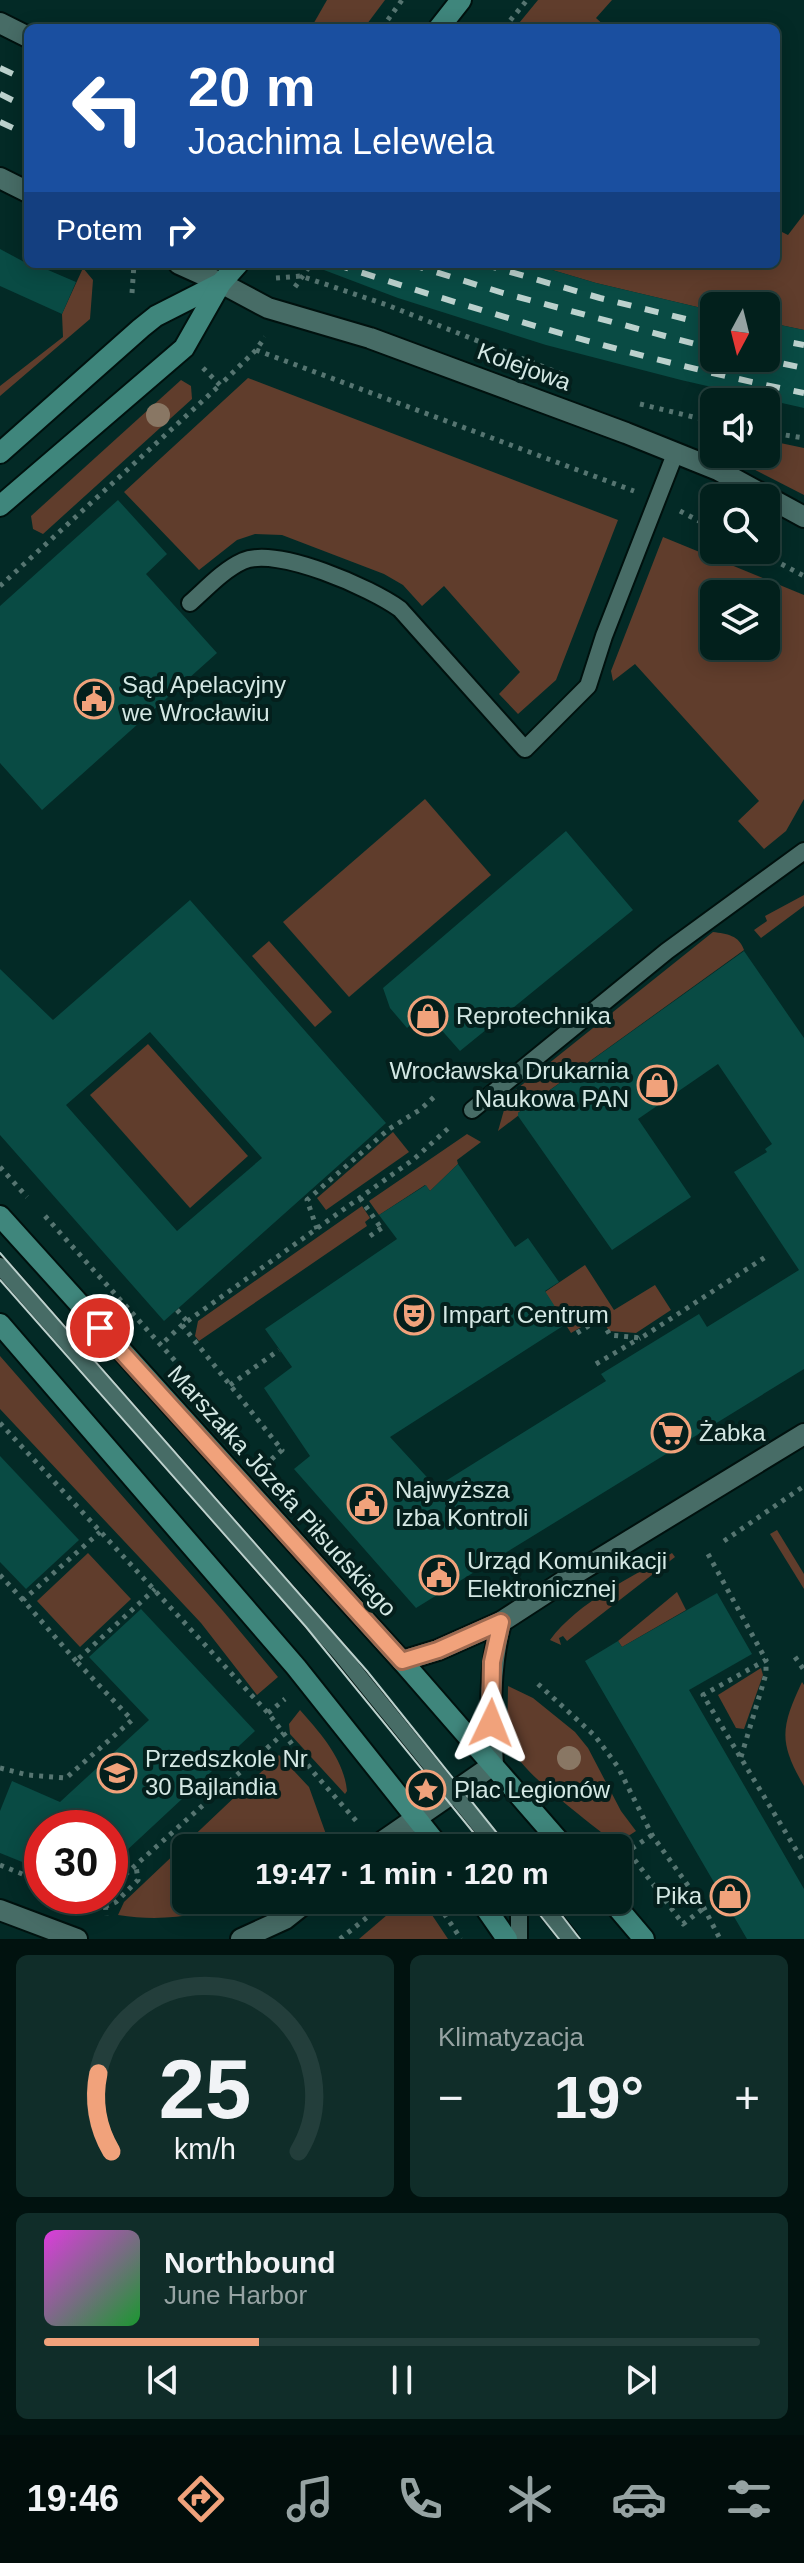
<!DOCTYPE html>
<html lang="pl">
<head>
<meta charset="utf-8">
<style>
  body { margin:0; font-family:Arial,sans-serif; background:#102d29; color:#f1f3f6; height:100vh; display:flex; flex-direction:column; font-size:30px; white-space:nowrap }
  * { box-sizing:border-box; margin:0 }
  p { font-size:26px; color:#96a3a3 }
  .icon { flex:none; width:44px; height:44px; fill:none; stroke:currentColor; stroke-width:2; stroke-linecap:round; stroke-linejoin:round }
  .map { position:relative; height:1939px; overflow:hidden }
  .sheet { display:flex; flex-direction:column; gap:16px; padding:16px; background:#01120f; flex:1 }
  .sheet>* { flex:none }
  .hud { position:absolute; left:24px; top:24px; width:756px; height:244px; border-radius:12px; box-shadow:0 4px 20px #0003,0 0 0 2px #233e3b; background:#1a4fa0; color:#fff; overflow:hidden }
  .needle { width:52px; rotate:187deg }
  .tools { position:absolute; left:700px; top:292px; display:grid; gap:16px }
  .tools a { display:grid; place-items:center; width:80px; height:80px; border-radius:12px; background:#02201c; box-shadow:0 4px 20px #0003,0 0 0 2px #233e3b; font-size:40px }
  .speed { position:absolute; left:24px; top:1810px; display:flex; gap:16px; font-size:40px; font-weight:700; text-align:center }
  .speed>* { display:grid; place-content:center; width:104px; height:104px; border-radius:50%; background:#02201c; box-shadow:0 4px 20px #0003,0 0 0 2px #233e3b; line-height:1 }
  .speed .limit { border:12px solid #d22; background:#fff; color:#111 }
  .pin { position:absolute; display:grid; place-items:center; width:68px; height:68px; color:#fff; margin:-34px; border:4px solid #fff; border-radius:50%; box-shadow:0 2px 8px #0007 }
  .me { position:absolute; width:88px; margin:-44px; rotate:2deg; stroke-linejoin:round; filter:drop-shadow(0 0 6px #0008) }
  .turn { display:flex; align-items:center; gap:28px; height:168px; padding:0 32px; font-size:36px }
  .turn .icon { width:104px; height:104px; stroke-width:2.5 }
  .turn b { display:block; font-size:56px; line-height:68px }
  .then { display:flex; align-items:center; height:76px; padding:0 32px; background:#0003; gap:16px; font-size:30px }
  .big { font-size:60px; font-weight:800; line-height:1.1 }
  .sheet .widget { flex:1; display:flex; flex-direction:column; justify-content:center; gap:12px; min-width:0; padding:0 28px; border-radius:12px; background:#102d29 }
  .sheet .dial { align-items:center; gap:0 }
  .dial svg { height:208px; overflow:visible; fill:none; stroke:#233e3b; stroke-width:7; stroke-linecap:round; text-anchor:middle }
  .dial text { fill:#f1f3f6; stroke:none }
  .song { display:flex; align-items:center; gap:24px }
  .cover { width:96px; height:96px; border-radius:12px; background:linear-gradient(135deg,hsl(300 70% 55%),hsl(130 70% 35%)) }
  .played { height:8px; border-radius:4px; background:linear-gradient(90deg,#f1a27b 30%,#233e3b 30%) }
  .keys { display:flex; justify-content:space-around; direction:ltr }
  .heat { display:flex; justify-content:space-between; align-items:center; font-size:44px; direction:ltr }
  .sheet .tiles { flex:1; display:grid; gap:16px; grid-template-columns:1fr 1fr }
  .widget:last-child { grid-column:span 2 }
  .trip { position:absolute; left:172px; top:1834px; width:460px; height:80px; border-radius:12px; background:#02201c; box-shadow:0 4px 20px #0003,0 0 0 2px #233e3b; font-weight:800; line-height:80px; text-align:center }
  .menu { display:flex; height:128px; justify-content:space-around; align-items:center; background:#010d0b; color:#96a3a3 }
  .menu .icon { width:56px; height:56px }
  .menu .current { color:#f1a27b }
  .menu b { font-size:36px; color:#f1f3f6 }
  .map>svg:first-child { display:block }
</style>
</head>
<body>
<div class="map">
<svg width="804" height="1939" viewBox="0 0 804 1939">
  <rect width="100%" height="100%" fill="#032a26"/>
  <!-- green -->
  <g fill="#603d2c" fill-rule="evenodd">
    <polygon points="327,0 385,0 364,28 311,28"/>
    <polygon points="538,0 612,0 596,18 607,28 515,28"/>
    <polygon points="804,214 804,330 766,322 766,306 714,306 714,311 596,283 532,264 776,264 776,229 788,235"/>
    <polygon points="83,268 93,280 90,319 0,396 0,386 63,337 62,314"/>
    <polygon points="248,378 618,520 556,680 518,714 499,694 520,672 444,586 422,606 403,585 384,574 282,535 255,534 237,540 199,570 124,492"/>
    <polygon points="181,380 191,386 192,399 43,534 33,529 31,516"/>
    <polygon points="766,440 804,448 804,495 724,454 766,454"/>
    <path d="M663,537L804,595V799L786,831L764,849L738,821L759,801L635,664L613,681L611,671ZM714,594H766V646H714Z"/>
    <polygon points="425,799 491,875 349,997 283,922"/>
    <polygon points="804,895 804,906 761,938 754,930 767,921 765,916"/>
    <path d="M713,932C727,934 739,935 744,950L518,1113L519,1115L498,1131L508,1096Z"/>
    <polygon points="269,941 332,1012 315,1027 252,956"/>
    <polygon points="148,1044 248,1156 190,1208 90,1095"/>
    <polygon points="393,1132 409,1152 326,1210 317,1198"/>
    <polygon points="467,1134 481,1142 457,1160 458,1164 430,1191 425,1185 379,1215 369,1201"/>
    <polygon points="362,1206 370,1218 365,1222 367,1226 199,1341 195,1336 198,1321"/>
    <polygon points="585,1265 614,1310 655,1285 671,1310 636,1333 609,1331 600,1316 571,1333 545,1292"/>
    <polygon points="0,1356 223,1611 278,1677 257,1695 201,1623 0,1409"/>
    <polygon points="777,1530 804,1574 804,1589 770,1534"/>
    <polygon points="88,1553 131,1599 80,1647 37,1601"/>
    <path d="M672,1553L675,1557L567,1641L563,1636L559,1638L561,1645L550,1640C579,1601 631,1578 672,1553Z"/>
    <polygon points="677,1592 686,1610 622,1647 618,1641"/>
    <polygon points="761,1668 763,1675 744,1729 736,1728 718,1695"/>
    <path d="M802,1682L804,1685V1786C778,1742 781,1727 802,1682Z"/>
    <path d="M508,1686L533,1698L575,1732L588,1748L621,1811L636,1831L616,1844C593,1825 526,1776 515,1753C505,1732 508,1708 508,1686Z"/>
    <path d="M300,1710C321,1734 344,1759 347,1791L345,1794L290,1734L289,1724Z"/>
    <path d="M279,1755L309,1787L327,1837L314,1848H186V1900H244C201,1916 163,1922 118,1915L124,1902Z"/>
    <polygon points="426,1906 448,1939 359,1939 394,1909"/>
  </g>
  <!-- building -->
  <g fill="#094b44" fill-rule="evenodd">
    <polygon points="0,249 28,264 34,264 76,282 62,314 0,286"/>
    <polygon points="316,264 532,264 596,283 714,311 714,358 766,358 766,322 804,330 804,408 681,380 546,345 398,298 316,267"/>
    <polygon points="118,500 167,554 146,574 217,653 42,810 0,763 0,606"/>
    <polygon points="566,831 633,910 460,1051 438,1026 429,1034 416,1020 407,1028 390,1008 383,988"/>
    <path d="M190,900L386,1123L164,1321L0,1135V969L53,1020ZM150,1032L262,1158L177,1231L66,1105Z"/>
    <polygon points="744,951 804,1038 804,1369 416,1608 294,1469 310,1456 264,1388 292,1367 265,1329 397,1239 379,1215 426,1185 430,1191 458,1164 515,1247 528,1238 559,1282 545,1291 566,1324 390,1437 436,1487 606,1381 601,1374 699,1314 707,1327 799,1270 734,1172 767,1152 765,1149 772,1144 718,1064 638,1119 691,1197 612,1250 518,1116 518,1113"/>
    <polygon points="0,1456 79,1540 26,1589 0,1562"/>
    <polygon points="717,1593 752,1654 689,1690 804,1889 804,1939 747,1939 585,1661 618,1641 622,1647"/>
    <polygon points="141,1609 255,1731 110,1866 110,1828 42,1828 42,1870 0,1853 0,1811 12,1781 60,1802 149,1720 89,1657"/>
  </g>
  <g fill="none" stroke-linecap="round" stroke-linejoin="round">
    <!-- lane casing -->
    <g stroke="#00110e" stroke-width="20">
      <g id="lane">
        <path d="M190,603C206,589 223,570 243,561C277,546 371,588 400,609L525,749L588,686L604,636L675,454"/>
        <polyline points="472,1110 667,951 804,851"/>
        <polyline points="0,1266 340,1653 498,1848"/>
        <polyline points="519,1900 519,1939"/>
        <polyline points="539,1900 570,1939"/>
      </g>
    </g>
    <!-- street casing -->
    <g stroke="#00110e" stroke-width="24">
      <g id="street">
        <polyline points="0,23 28,37"/>
        <polyline points="0,178 28,192"/>
        <polyline points="179,264 221,283 268,308 370,338 626,433 718,470 804,517"/>
        <polyline points="402,1661 438,1650 501,1622 578,1572 804,1434"/>
        <path d="M373,1848L493,1765C490,1717 489,1669 501,1622"/>
        <polyline points="0,1910 77,1939"/>
        <polyline points="241,1939 285,1919 309,1900"/>
      </g>
    </g>
    <!-- secondary casing -->
    <g stroke="#00110e" stroke-width="24">
      <g id="secondary">
        <polyline points="439,28 461,0"/>
        <polyline points="0,453 141,328 156,316 221,283"/>
        <polyline points="0,506 184,348 221,283 238,264"/>
        <polyline points="0,1216 402,1661 565,1848"/>
        <polyline points="0,1324 296,1667 440,1848"/>
        <polyline points="480,1900 507,1939"/>
        <polyline points="611,1900 644,1939"/>
      </g>
    </g>
    <!-- path -->
    <g stroke="#567571" stroke-width="5" stroke-dasharray="4 6" stroke-linecap="butt">
      <polyline points="382,28 402,0"/>
      <polyline points="504,28 527,0"/>
      <polyline points="276,278 301,276 387,305 564,375"/>
      <polyline points="295,287 311,264"/>
      <polyline points="132,293 134,264"/>
      <polyline points="256,350 634,491"/>
      <polyline points="203,368 220,385 256,350 265,337"/>
      <polyline points="640,404 714,422"/>
      <polyline points="766,432 804,438"/>
      <polyline points="680,511 714,529"/>
      <polyline points="755,550 804,576"/>
      <polyline points="0,586 220,385"/>
      <polyline points="0,1167 27,1197"/>
      <polyline points="360,1198 381,1228"/>
      <polyline points="45,1216 177,1363"/>
      <polyline points="317,1229 307,1200 389,1129 421,1109 434,1097"/>
      <polyline points="370,1236 386,1225"/>
      <polyline points="177,1310 187,1321"/>
      <polyline points="182,1325 282,1450 266,1464"/>
      <polyline points="577,1333 600,1319 610,1335 641,1338 767,1256"/>
      <polyline points="165,1341 182,1325 414,1159 452,1125"/>
      <polyline points="596,1364 640,1338"/>
      <polyline points="230,1385 279,1350"/>
      <polyline points="0,1423 268,1713 314,1773 358,1823"/>
      <polyline points="724,1541 804,1486"/>
      <polyline points="708,1554 766,1660 703,1695 804,1863"/>
      <polyline points="0,1575 23,1600"/>
      <polyline points="795,1657 804,1670"/>
      <polyline points="76,1661 23,1600 100,1532"/>
      <polyline points="538,1684 595,1736 618,1767 652,1835 704,1908 720,1939"/>
      <polyline points="268,1713 285,1699"/>
      <polyline points="741,1757 766,1674 766,1660"/>
      <polyline points="0,1768 28,1775 66,1778 132,1720 76,1661 155,1589"/>
      <polyline points="652,1835 628,1851 683,1924 704,1908"/>
      <polyline points="0,1865 42,1882"/>
      <polyline points="110,1888 284,1733"/>
      <polyline points="77,1896 104,1907 116,1902 138,1880 136,1866"/>
      <polyline points="105,1896 106,1916"/>
      <polyline points="430,1900 441,1909 461,1939"/>
      <polyline points="340,1939 375,1911 394,1900"/>
    </g>
    <!-- lane -->
    <use href="#lane" stroke="#476c66" stroke-width="16"/>
    <!-- street -->
    <use href="#street" stroke="#476c66" stroke-width="20"/>
    <!-- secondary -->
    <use href="#secondary" stroke="#3f867c" stroke-width="20"/>
    <!-- tram -->
    <g stroke="#bbd1cd" stroke-width="2">
      <polyline points="0,1253 367,1671 509,1848"/>
      <polyline points="0,1280 306,1627 486,1848"/>
      <polyline points="528,1900 559,1939"/>
      <polyline points="550,1900 580,1939"/>
    </g>
    <!-- rail -->
    <g stroke="#bbd1cd" stroke-width="6" stroke-dasharray="14 14" stroke-linecap="butt">
      <polyline points="0,68 28,81"/>
      <polyline points="0,94 28,108"/>
      <polyline points="0,122 28,135"/>
      <path d="M335,264C489,314 645,361 804,393"/>
      <polyline points="410,264 503,293 714,349"/>
      <polyline points="483,264 600,298 714,326"/>
      <polyline points="766,338 804,345"/>
      <polyline points="756,358 804,368"/>
    </g>
  </g>
  <!-- trees -->
  <g fill="#897764">
    <circle cx="158" cy="415" r="12"/>
    <circle cx="569" cy="1758" r="12"/>
  </g>
  <g fill="none" stroke-linecap="round" stroke-linejoin="round">
    <!-- route casing -->
    <g stroke="#9d6950" stroke-width="20">
      <polyline id="route" points="100,1328 402,1661 438,1650 501,1622 492,1662 491,1723"/>
    </g>
    <!-- route -->
    <use href="#route" stroke="#f1a27b" stroke-width="14"/>
  </g>
  <!-- icons -->
  <defs>
    <g id="civic-ring" transform="scale(2)"><circle r="9.5" fill="#041f1c" stroke="#f1a27b" stroke-width="1.5"/><path d="M-.6-6.5H3V-4.5H.6V-3L4-1V1h2V6H-6V1h2V-1L-.6-3ZM-1.2 2.5V6h2.4V2.5Z" fill="#f1a27b"/></g>
    <g id="shop-ring" transform="scale(2)"><circle r="9.5" fill="#041f1c" stroke="#f1a27b" stroke-width="1.5"/><path d="M-5-2.5h2.3a2.7 3.5 0 0 1 5.4 0H5L5.5 6h-11ZM-1.5-2.5h3a1.5 2.3 0 0 0-3 0Z" fill="#f1a27b"/></g>
    <g id="theatre-ring" transform="scale(2)"><circle r="9.5" fill="#041f1c" stroke="#f1a27b" stroke-width="1.5"/><path d="M-5-5.5Q0-4 5-5.5V0Q5 5 0 6Q-5 5-5 0ZM-3.3-2.5H-1v1.5H-3.3ZM1-2.5H3.3v1.5H1ZM-2.8 1Q0 5.5 2.8 1Z" fill="#f1a27b"/></g>
    <g id="supermarket-ring" transform="scale(2)"><circle r="9.5" fill="#041f1c" stroke="#f1a27b" stroke-width="1.5"/><path d="M-6-5.5h2.5l.6 2H6L4.5 2H-2.5L-4.4-4H-6ZM-1.5 3.2a1.3 1.3 0 1 0 .1 0ZM3 3.2a1.3 1.3 0 1 0 .1 0Z" fill="#f1a27b"/></g>
    <g id="school-ring" transform="scale(2)"><circle r="9.5" fill="#041f1c" stroke="#f1a27b" stroke-width="1.5"/><path d="M0-5L7-2L0 1L-7-2ZM-4 1L0 2.5L4 1V4Q0 6-4 4Z" fill="#f1a27b"/></g>
    <g id="sight-ring" transform="scale(2)"><circle r="9.5" fill="#041f1c" stroke="#f1a27b" stroke-width="1.5"/><path d="M0-6L1.8-2.2L6-1.7L2.9 1.2L3.7 5.4L0 3.3L-3.7 5.4L-2.9 1.2L-6-1.7L-1.8-2.2Z" fill="#f1a27b"/></g>
  </defs>
  <g fill-rule="evenodd">
    <use href="#civic-ring" x="94" y="699"/>
    <use href="#shop-ring" x="428" y="1016"/>
    <use href="#shop-ring" x="657" y="1085"/>
    <use href="#theatre-ring" x="414" y="1315"/>
    <use href="#supermarket-ring" x="671" y="1433"/>
    <use href="#civic-ring" x="367" y="1504"/>
    <use href="#civic-ring" x="439" y="1575"/>
    <use href="#school-ring" x="117" y="1773"/>
    <use href="#sight-ring" x="426" y="1790"/>
    <use href="#shop-ring" x="730" y="1896"/>
  </g>
  <g text-anchor="middle" stroke-width="8" stroke-linejoin="round" paint-order="stroke">
    <!-- street labels -->
    <g font-size="24" fill="#d4e8e4" stroke="#041f1c">
      <text transform="translate(524 367) rotate(20)" y="8">Kolejowa</text>
      <text transform="translate(282 1491) rotate(48)" y="8">Marszałka Józefa Piłsudskiego</text>
    </g>
    <!-- poi labels -->
    <g font-size="24" fill="#d4e8e4" stroke="#041f1c" text-anchor="start">
      <text x="122" y="693">Sąd Apelacyjny<tspan x="122" dy="28">we Wrocławiu</tspan></text>
      <text x="456" y="1024">Reprotechnika</text>
      <text x="629" y="1079" text-anchor="end">Wrocławska Drukarnia<tspan x="629" dy="28">Naukowa PAN</tspan></text>
      <text x="442" y="1323">Impart Centrum</text>
      <text x="699" y="1441">Żabka</text>
      <text x="395" y="1498">Najwyższa<tspan x="395" dy="28">Izba Kontroli</tspan></text>
      <text x="467" y="1569">Urząd Komunikacji<tspan x="467" dy="28">Elektronicznej</tspan></text>
      <text x="145" y="1767">Przedszkole Nr<tspan x="145" dy="28">30 Bajlandia</tspan></text>
      <text x="454" y="1798">Plac Legionów</text>
      <text x="702" y="1904" text-anchor="end">Pika</text>
    </g>
  </g>
</svg>
<div class="tools">
<a><svg class="needle" viewBox="-14 -14 28 28"><path d="M0-13l5 13h-10z" fill="#e53935"/><path d="M0 13l5-13h-10z" fill="#96a3a3"/></svg></a>
<a><svg class="icon" aria-label="sound" viewBox="0 0 24 24"><path d="M4 9h4l5-4v14l-5-4H4zM17 9q2 3 0 6"/></svg></a>
<a><svg class="icon" aria-label="search" viewBox="0 0 24 24"><circle cx="10" cy="10" r="6"/><path d="M15 15l6 6"/></svg></a>
<a><svg class="icon" aria-label="layers" viewBox="0 0 24 24"><path d="M12 4l9 5-9 5-9-5zM3 14l9 5 9-5"/></svg></a>
</div>
<div class="speed"><div class="limit">30</div></div>
<div class="pin" style="left:100px;top:1328px;background:#d93025"><svg class="icon" aria-label="arrive" viewBox="0 0 24 24"><path d="M6 21V4h12l-3 4 3 4H6"/></svg></div>
<svg class="me" style="left:491px;top:1723px" viewBox="-20 -20 40 40"><path d="M0-17L14 15 0 8-14 15z" fill="#f1a27b" stroke="#fff" stroke-width="4"/></svg>
<div class="trip">19:47 · 1 min · 120 m</div>
<div class="hud">
<div class="turn"><svg class="icon" aria-label="left" viewBox="0 0 24 24"><path d="M17 20v-9H6M10 6l-5 5 5 5"/></svg><div><b>20 m</b>Joachima Lelewela</div></div>
<div class="then">Potem<svg class="icon" aria-label="right" viewBox="0 0 24 24"><path d="M7 20v-9h11M14 6l5 5-5 5"/></svg></div>
</div>
</div>
<section class="sheet">
<div class="tiles">
<div class="widget dial"><svg viewBox="0 0 100 80">
<path d="M14 69A42 42 0 1 1 86 69"/>
<path d="M14 69A42 42 0 0 1 9 39" stroke="#f1a27b"/>
<text x="50" y="56" font-size="32" font-weight="700">25</text>
<text x="50" y="72" font-size="11">km/h</text>
</svg></div>
<div class="widget"><p>Klimatyzacja</p>
<div class="heat"><a>−</a><b class="big">19°</b><a>+</a></div>
</div>
<div class="widget">
<div class="song"><i class="cover"></i><div><b>Northbound</b><p>June Harbor</p></div></div>
<div class="played"></div>
<div class="keys"><svg class="icon" aria-label="previous" viewBox="0 0 24 24"><path d="M18 5L8 12l10 7zM5 5v14"/></svg><svg class="icon" aria-label="pause" viewBox="0 0 24 24"><path d="M8 5v14M16 5v14"/></svg><svg class="icon" aria-label="next" viewBox="0 0 24 24"><path d="M6 5l10 7-10 7zM19 5v14"/></svg></div>
</div>
</div>
</section>
<nav class="menu">
<b>19:46</b>
<svg class="icon current" aria-label="directions" viewBox="0 0 24 24"><path d="M12 3l9 9-9 9-9-9zM9 14v-3h6M13 9l2 2-2 2"/></svg>
<svg class="icon" aria-label="music" viewBox="0 0 24 24"><path d="M9 18V5l10-2v13"/><circle cx="6" cy="18" r="3"/><circle cx="16" cy="16" r="3"/></svg>
<svg class="icon" aria-label="phone" viewBox="0 0 24 24"><path d="M5 4h4l2 5-3 2q2 4 5 5l2-3 5 2v4C11 20 4 13 5 4z"/></svg>
<svg class="icon" aria-label="climate" viewBox="0 0 24 24"><path d="M12 3v18M4 7l16 10M4 17L20 7"/></svg>
<svg class="icon" aria-label="car" viewBox="0 0 24 24"><path d="M5 17H2v-5l4-1 3-4h7l3 4 3 1v5h-3M9 17h6M6 11h13"/><circle cx="7" cy="17" r="2"/><circle cx="17" cy="17" r="2"/></svg>
<svg class="icon" aria-label="filters" viewBox="0 0 24 24"><path d="M4 7h16M4 17h16"/><circle cx="9" cy="7" r="2"/><circle cx="15" cy="17" r="2"/></svg>
</nav>
</body>
</html>
